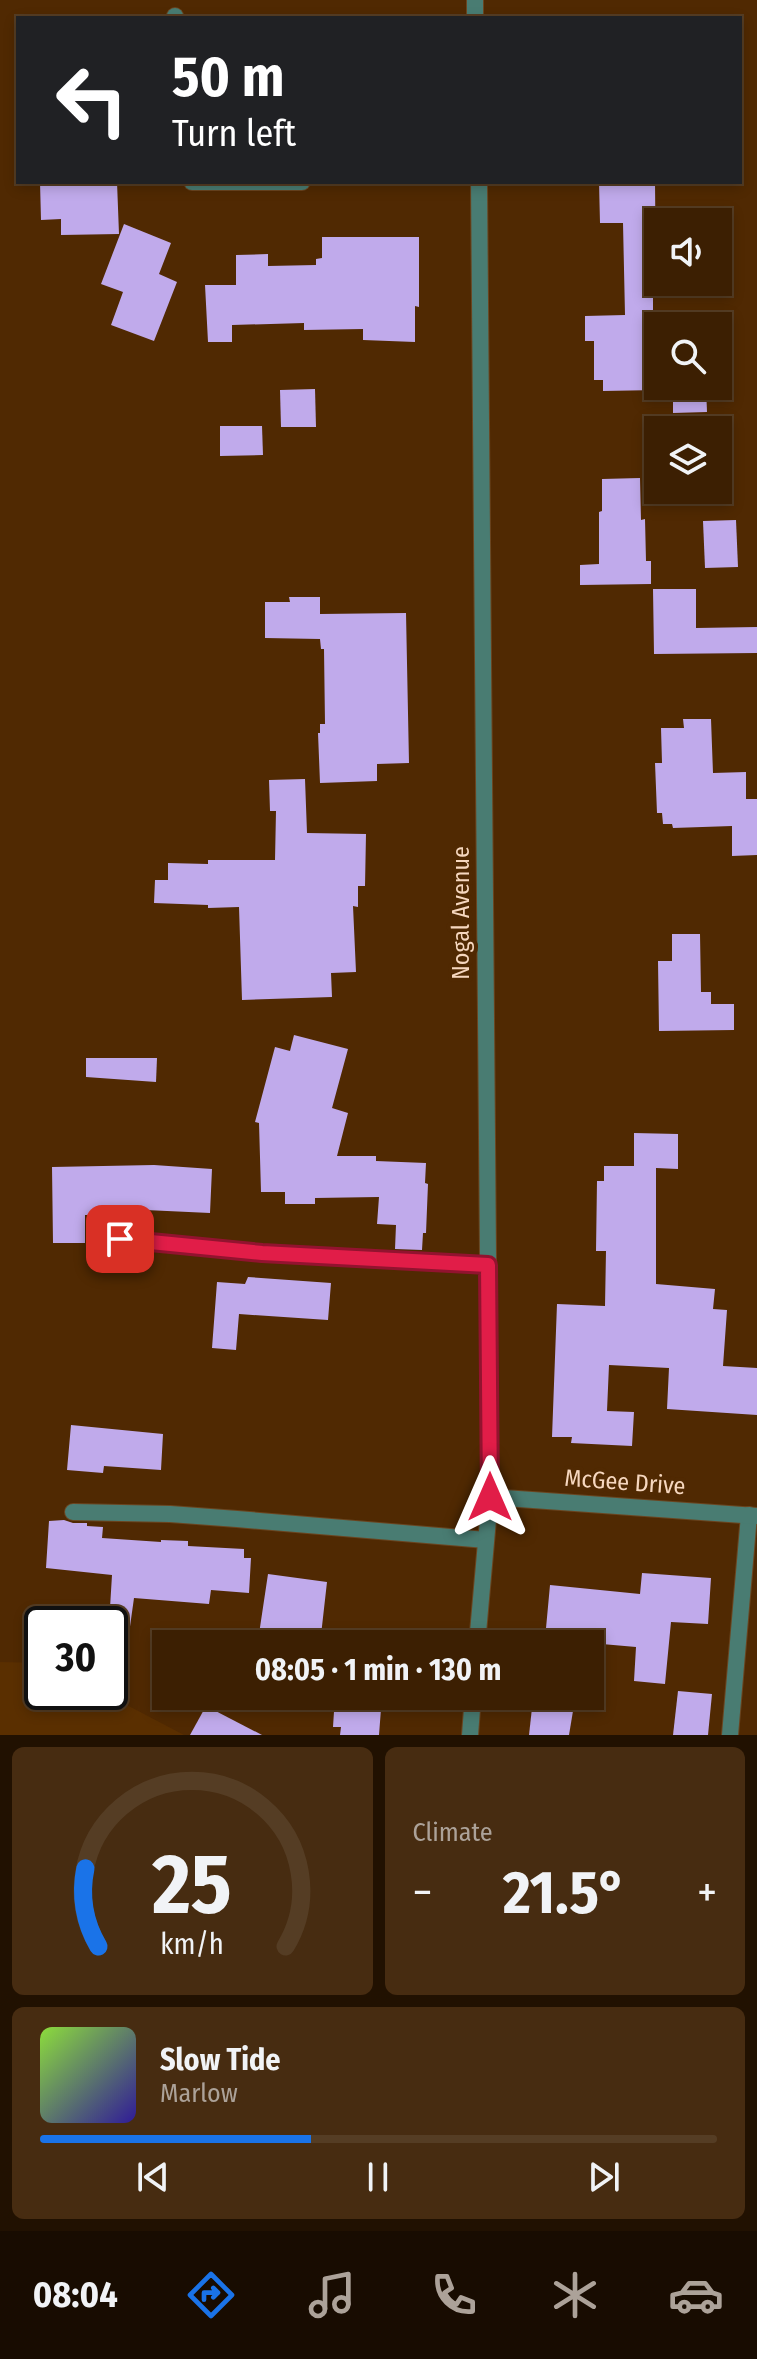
<!DOCTYPE html>
<html lang="en">
<head>
<meta charset="utf-8">
<style>
  body { margin:0; font-family:"Fira Sans Condensed",sans-serif; background:#472c11; color:#f1f3f6; height:100vh; display:flex; flex-direction:column; font-size:30px; white-space:nowrap }
  * { box-sizing:border-box; margin:0 }
  p { font-size:26px; color:#aca299 }
  .icon { flex:none; width:44px; height:44px; fill:none; stroke:currentColor; stroke-width:2; stroke-linecap:round; stroke-linejoin:round }
  .map { position:relative; height:1735px; overflow:hidden }
  .details { display:flex; flex-direction:column; gap:12px; padding:12px; background:#211101; flex:1 }
  .details>* { flex:none }
  .banner { position:absolute; left:16px; top:16px; width:726px; height:168px; border-radius:0px; box-shadow:0 4px 12px #0003,0 0 0 2px #553d24; background:#202124; color:#fff; overflow:hidden }
  .tools { position:absolute; left:644px; top:208px; display:grid; gap:16px }
  .tools a { display:grid; place-items:center; width:88px; height:88px; border-radius:0px; background:#3c1f02; box-shadow:0 4px 12px #0003,0 0 0 2px #553d24; font-size:40px }
  .speed { position:absolute; left:24px; top:1606px; display:flex; gap:16px; font-size:40px; font-weight:700; text-align:center }
  .speed>* { display:grid; place-content:center; width:104px; height:104px; border-radius:50%; background:#3c1f02; box-shadow:0 4px 12px #0003,0 0 0 2px #553d24; line-height:1 }
  .speed .limit { border:4px solid #111; border-radius:12px; background:#fff; color:#111 }
  .pin { position:absolute; display:grid; place-items:center; width:68px; height:68px; color:#fff; margin:-34px; border-radius:16px; box-shadow:0 4px 12px #0006 }
  .me { position:absolute; width:88px; margin:-44px; rotate:0deg; stroke-linejoin:round; filter:drop-shadow(0 0 6px #0008) }
  .turn { display:flex; align-items:center; gap:28px; height:168px; padding:0 24px; font-size:36px }
  .turn .icon { width:104px; height:104px; stroke-width:2.5 }
  .turn b { display:block; font-size:56px; line-height:68px }
  .big { font-size:60px; font-weight:700; line-height:1.1 }
  .details .tile { flex:1; display:flex; flex-direction:column; justify-content:center; gap:12px; min-width:0; padding:0 28px; border-radius:12px; background:#472c11 }
  .details .dial { align-items:center; gap:0 }
  .dial svg { height:208px; overflow:visible; fill:none; stroke:#553d24; stroke-width:7; stroke-linecap:round; text-anchor:middle }
  .dial text { fill:#f1f3f6; stroke:none }
  .song { display:flex; align-items:center; gap:24px }
  .cover { width:96px; height:96px; border-radius:12px; background:linear-gradient(135deg,hsl(90 70% 55%),hsl(250 70% 35%)) }
  .played { height:8px; border-radius:4px; background:linear-gradient(90deg,#1a73e8 40%,#553d24 40%) }
  .keys { display:flex; justify-content:space-around; direction:ltr }
  .heat { display:flex; justify-content:space-between; align-items:center; font-size:44px; direction:ltr }
  .details .tiles { flex:1; display:grid; gap:12px; grid-template-columns:1fr 1fr }
  .tile:last-child { grid-column:span 2 }
  .trip { position:absolute; left:152px; top:1630px; width:452px; height:80px; border-radius:0px; background:#3c1f02; box-shadow:0 4px 12px #0003,0 0 0 2px #553d24; font-weight:700; line-height:80px; text-align:center }
  .menu { display:flex; height:128px; justify-content:space-around; align-items:center; background:#180c01; color:#aca299 }
  .menu .icon { width:56px; height:56px }
  .menu .active { color:#1a73e8 }
  .menu b { font-size:36px; color:#f1f3f6 }
  .map>svg:first-child { display:block }
</style>
</head>
<body>
<div class="map">
<svg width="757" height="1735" viewBox="0 0 757 1735">
  <rect width="100%" height="100%" fill="#502902"/>
  <!-- built -->
  <polygon fill="#5a2f00" points="0,1662 42,1663 42,1692 102,1692 184,1735 0,1735"/>
  <!-- building -->
  <g fill="#c0aaeb">
    <polygon points="40,182 117,182 119,234 61,235 61,219 41,220"/>
    <polygon points="599,182 655,182 656,290 653,290 653,335 658,335 658,390 603,391 603,380 594,380 594,341 585,341 585,316 625,315 623,223 600,223"/>
    <polygon points="124,224 171,243 159,274 177,282 154,341 111,325 123,292 101,284"/>
    <polygon points="322,237 419,237 419,307 415,306 415,342 363,340 363,329 304,330 304,323 232,325 232,342 208,342 205,285 236,285 236,255 268,254 268,266 316,265 316,259 322,258"/>
    <polygon points="673,386 706,386 707,412 673,413"/>
    <polygon points="315,389 316,427 281,427 280,390"/>
    <polygon points="220,426 262,426 263,455 220,456"/>
    <polygon points="640,478 641,520 645,519 646,561 651,561 651,584 580,585 580,565 599,564 599,512 602,511 602,479"/>
    <polygon points="736,520 738,567 705,568 703,521"/>
    <polygon points="653,589 696,589 696,628 757,627 757,653 654,654"/>
    <polygon points="289,597 320,597 320,614 406,613 409,763 377,764 377,781 320,783 318,733 320,733 320,724 325,724 324,649 321,649 320,639 265,638 265,602 290,602"/>
    <polygon points="683,719 711,719 713,773 746,772 746,799 757,799 757,855 732,856 732,826 673,828 672,824 663,824 662,813 657,813 655,763 662,763 661,728 684,728"/>
    <polygon points="305,779 307,833 366,834 365,886 358,886 358,907 353,906 356,972 331,973 332,997 242,1000 239,907 208,908 208,905 154,903 155,880 168,880 168,863 208,864 208,860 275,860 276,811 270,811 269,780"/>
    <polygon points="672,934 700,934 701,992 711,992 711,1004 734,1004 734,1030 659,1031 658,961 672,961"/>
    <polygon points="294,1035 348,1049 332,1108 348,1113 337,1156 376,1156 376,1161 426,1163 425,1183 428,1184 426,1233 423,1233 422,1250 395,1249 396,1225 377,1224 379,1197 315,1198 315,1204 285,1204 285,1192 261,1192 259,1123 255,1122 275,1047 290,1051"/>
    <polygon points="86,1058 157,1058 156,1082 86,1077"/>
    <polygon points="634,1133 678,1134 678,1169 656,1168 656,1284 715,1289 713,1309 727,1310 723,1366 757,1368 757,1415 667,1409 669,1368 609,1365 607,1411 634,1412 632,1446 571,1443 572,1437 552,1437 557,1304 605,1306 606,1251 596,1251 597,1181 604,1181 604,1166 634,1166"/>
    <polygon points="154,1165 212,1169 210,1213 124,1209 124,1215 85,1215 85,1243 53,1243 52,1167"/>
    <polygon points="248,1277 331,1283 328,1320 239,1314 236,1350 212,1348 217,1282 245,1284"/>
    <polygon points="71,1425 163,1434 161,1470 104,1466 103,1473 67,1470"/>
    <polygon points="64,1520 73,1523 87,1523 87,1526 103,1527 102,1538 161,1542 161,1540 188,1541 188,1546 244,1549 244,1558 251,1558 249,1593 211,1590 209,1604 134,1598 126,1655 110,1654 109,1624 112,1575 46,1568 49,1521"/>
    <polygon points="642,1573 711,1578 708,1624 671,1622 665,1684 634,1681 636,1647 545,1639 550,1585 640,1594"/>
    <polygon points="268,1574 327,1582 320,1644 264,1644 265,1635 259,1634"/>
    <polygon points="678,1691 712,1694 708,1735 673,1735"/>
    <polygon points="335,1696 382,1696 379,1735 340,1735 341,1727 333,1727"/>
    <polygon points="206,1706 262,1735 190,1735"/>
    <polygon points="532,1708 573,1711 569,1735 529,1735"/>
  </g>
  <g fill="none" stroke-linecap="round" stroke-linejoin="round">
    <!-- lane casing -->
    <g stroke="#6b4520" stroke-width="18">
      <g id="lane">
        <polyline points="120,1239 262,1253 488,1265"/>
        <polyline points="73,1512 170,1514 237,1519 486,1540"/>
        <polyline points="730,1735 749,1515"/>
      </g>
    </g>
    <!-- street casing -->
    <g stroke="#6b4520" stroke-width="18">
      <g id="street">
        <polyline points="475,0 475,18"/>
        <polyline points="175,16 175,18"/>
        <polyline points="192,182 302,182"/>
        <polyline points="490,1497 757,1516"/>
        <polyline points="477,1644 490,1497 479,182"/>
        <polyline points="470,1735 473,1696"/>
      </g>
    </g>
    <!-- lane -->
    <use href="#lane" stroke="#497c72" stroke-width="16"/>
    <!-- street -->
    <use href="#street" stroke="#497c72" stroke-width="16"/>
  </g>
  <g fill="none" stroke-linecap="round" stroke-linejoin="round">
    <!-- route casing -->
    <g stroke="#92132f" stroke-width="20">
      <polyline id="route" points="120,1239 262,1253 488,1265 490,1497"/>
    </g>
    <!-- route -->
    <use href="#route" stroke="#e11d48" stroke-width="14"/>
  </g>
  <g text-anchor="middle" stroke-width="8" stroke-linejoin="round" paint-order="stroke">
    <!-- street labels -->
    <g font-size="24" fill="#f6d7bf" stroke="#502902">
      <text transform="translate(461 913) rotate(-90)" y="8">Nogal Avenue</text>
      <text transform="translate(625 1482) rotate(4)" y="8">McGee Drive</text>
    </g>
  </g>
</svg>
<div class="tools">
<a><svg class="icon" aria-label="sound" viewBox="0 0 24 24"><path d="M4 9h4l5-4v14l-5-4H4zM17 9q2 3 0 6"/></svg></a>
<a><svg class="icon" aria-label="search" viewBox="0 0 24 24"><circle cx="10" cy="10" r="6"/><path d="M15 15l6 6"/></svg></a>
<a><svg class="icon" aria-label="layers" viewBox="0 0 24 24"><path d="M12 4l9 5-9 5-9-5zM3 14l9 5 9-5"/></svg></a>
</div>
<div class="speed"><div class="limit">30</div></div>
<div class="pin" style="left:120px;top:1239px;background:#d93025"><svg class="icon" aria-label="arrive" viewBox="0 0 24 24"><path d="M6 21V4h12l-3 4 3 4H6"/></svg></div>
<svg class="me" style="left:490px;top:1497px" viewBox="-20 -20 40 40"><path d="M0-17L14 15 0 8-14 15z" fill="#e11d48" stroke="#fff" stroke-width="4"/></svg>
<div class="trip">08:05 · 1 min · 130 m</div>
<div class="banner">
<div class="turn"><svg class="icon" aria-label="left" viewBox="0 0 24 24"><path d="M17 20v-9H6M10 6l-5 5 5 5"/></svg><div><b>50 m</b>Turn left</div></div>
</div>
</div>
<section class="details">
<div class="tiles">
<div class="tile dial"><svg viewBox="0 0 100 80">
<path d="M14 69A42 42 0 1 1 86 69"/>
<path d="M14 69A42 42 0 0 1 9 39" stroke="#1a73e8"/>
<text x="50" y="56" font-size="32" font-weight="700">25</text>
<text x="50" y="72" font-size="11">km/h</text>
</svg></div>
<div class="tile"><p>Climate</p>
<div class="heat"><a>−</a><b class="big">21.5°</b><a>+</a></div>
</div>
<div class="tile">
<div class="song"><i class="cover"></i><div><b>Slow Tide</b><p>Marlow</p></div></div>
<div class="played"></div>
<div class="keys"><svg class="icon" aria-label="previous" viewBox="0 0 24 24"><path d="M18 5L8 12l10 7zM5 5v14"/></svg><svg class="icon" aria-label="pause" viewBox="0 0 24 24"><path d="M8 5v14M16 5v14"/></svg><svg class="icon" aria-label="next" viewBox="0 0 24 24"><path d="M6 5l10 7-10 7zM19 5v14"/></svg></div>
</div>
</div>
</section>
<nav class="menu">
<b>08:04</b>
<svg class="icon active" aria-label="directions" viewBox="0 0 24 24"><path d="M12 3l9 9-9 9-9-9zM9 14v-3h6M13 9l2 2-2 2"/></svg>
<svg class="icon" aria-label="music" viewBox="0 0 24 24"><path d="M9 18V5l10-2v13"/><circle cx="6" cy="18" r="3"/><circle cx="16" cy="16" r="3"/></svg>
<svg class="icon" aria-label="phone" viewBox="0 0 24 24"><path d="M5 4h4l2 5-3 2q2 4 5 5l2-3 5 2v4C11 20 4 13 5 4z"/></svg>
<svg class="icon" aria-label="climate" viewBox="0 0 24 24"><path d="M12 3v18M4 7l16 10M4 17L20 7"/></svg>
<svg class="icon" aria-label="car" viewBox="0 0 24 24"><path d="M5 17H2v-5l4-1 3-4h7l3 4 3 1v5h-3M9 17h6M6 11h13"/><circle cx="7" cy="17" r="2"/><circle cx="17" cy="17" r="2"/></svg>
</nav>
</body>
</html>
